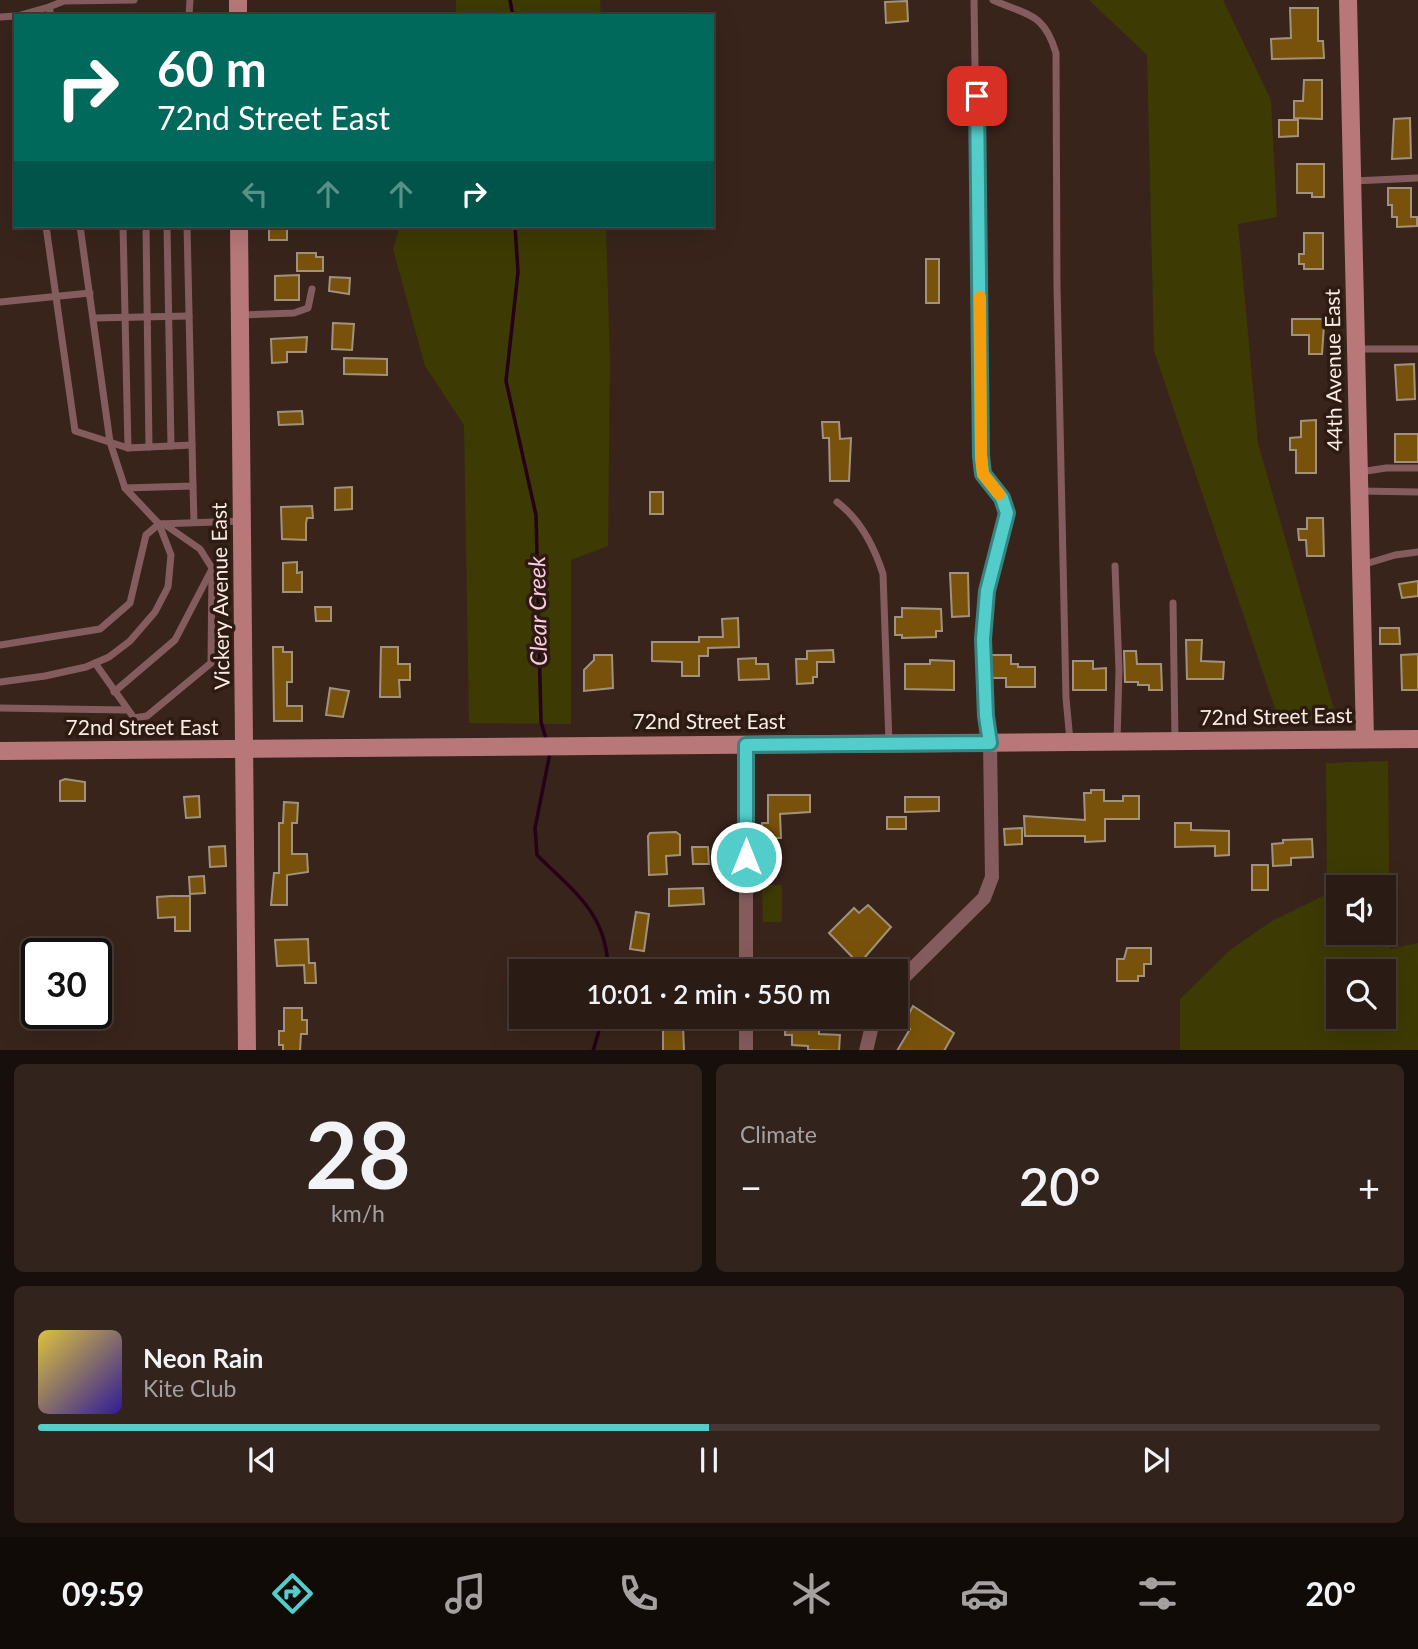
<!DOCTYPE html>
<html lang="en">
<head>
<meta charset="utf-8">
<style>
  body { margin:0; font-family:Lato,sans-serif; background:#32241d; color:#f1f3f6; height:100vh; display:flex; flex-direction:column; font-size:26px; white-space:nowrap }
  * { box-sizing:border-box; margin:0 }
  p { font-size:23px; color:#a5a1a0 }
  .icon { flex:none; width:38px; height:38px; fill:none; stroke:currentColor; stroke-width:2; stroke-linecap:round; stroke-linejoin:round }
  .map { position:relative; height:1050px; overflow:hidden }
  .drawer { display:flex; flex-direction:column; gap:14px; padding:14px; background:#170f0b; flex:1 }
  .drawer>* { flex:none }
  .banner { position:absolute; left:14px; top:14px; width:700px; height:214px; border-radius:0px; box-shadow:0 7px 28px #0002,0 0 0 2px #463934; background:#00695c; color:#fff; overflow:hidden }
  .tools { position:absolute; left:1326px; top:875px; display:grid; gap:14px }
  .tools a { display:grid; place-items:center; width:70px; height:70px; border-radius:0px; background:#2a1b14; box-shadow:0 7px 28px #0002,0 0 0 2px #463934; font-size:35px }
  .speed { position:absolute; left:21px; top:938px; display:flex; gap:14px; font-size:35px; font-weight:700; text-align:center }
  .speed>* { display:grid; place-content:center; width:91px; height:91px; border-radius:50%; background:#2a1b14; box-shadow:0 7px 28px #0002,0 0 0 2px #463934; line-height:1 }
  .speed .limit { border:4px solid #111; border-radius:10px; background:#fff; color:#111 }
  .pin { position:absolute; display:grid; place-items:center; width:60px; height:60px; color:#fff; margin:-30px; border-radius:14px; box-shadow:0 4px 10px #0006 }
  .me { position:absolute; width:77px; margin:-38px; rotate:0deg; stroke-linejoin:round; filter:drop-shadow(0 0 5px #0008) }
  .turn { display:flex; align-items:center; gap:24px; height:147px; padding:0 28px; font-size:32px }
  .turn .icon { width:91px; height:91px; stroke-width:2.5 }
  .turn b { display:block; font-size:49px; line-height:60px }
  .lanes { display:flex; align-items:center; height:66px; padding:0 28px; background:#0003; justify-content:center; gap:35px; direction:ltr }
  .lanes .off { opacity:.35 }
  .big { font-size:52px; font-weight:600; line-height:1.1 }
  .drawer .card { flex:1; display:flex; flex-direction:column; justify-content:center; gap:10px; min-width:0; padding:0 24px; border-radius:10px; background:#32241d }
  .drawer .dial { align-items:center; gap:0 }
  .dial b { font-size:91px; line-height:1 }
  .song { display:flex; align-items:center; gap:21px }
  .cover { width:84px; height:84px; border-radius:10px; background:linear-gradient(135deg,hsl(50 70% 55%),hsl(250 70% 35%)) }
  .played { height:7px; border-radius:4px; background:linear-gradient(90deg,#53cdc9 50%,#463934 50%) }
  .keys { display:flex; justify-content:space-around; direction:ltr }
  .heat { display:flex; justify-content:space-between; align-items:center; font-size:38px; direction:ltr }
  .drawer .tiles { flex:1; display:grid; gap:14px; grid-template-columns:1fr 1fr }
  .card:last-child { grid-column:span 2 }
  .trip { position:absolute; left:509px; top:959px; width:399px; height:70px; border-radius:0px; background:#2a1b14; box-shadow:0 7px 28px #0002,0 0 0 2px #463934; font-weight:600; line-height:70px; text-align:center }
  .dock { display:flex; height:112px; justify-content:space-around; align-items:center; background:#110b08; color:#a5a1a0 }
  .dock .icon { width:49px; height:49px }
  .dock .on { color:#53cdc9 }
  .dock b { font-size:32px; color:#f1f3f6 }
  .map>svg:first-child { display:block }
</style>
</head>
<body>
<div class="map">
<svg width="1418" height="1051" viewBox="0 0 1418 1051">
  <rect width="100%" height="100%" fill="#38241b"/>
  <!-- green -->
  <g fill="#3e3a04" fill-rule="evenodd">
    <polygon points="456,0 600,0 601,16 456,16"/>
    <polygon points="1089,0 1223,0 1271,100 1277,217 1238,224 1258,443 1337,720 1280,723 1154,351 1147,55"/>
    <polygon points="400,226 606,226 610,363 608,546 571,560 571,724 469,723 464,425 425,366 393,249"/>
    <path d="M1388,761L1390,949L1418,943V1050H1180V999L1230,950L1272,921L1327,894L1326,763ZM1384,887V933H1339V887ZM1384,971V1017H1339V971Z"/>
    <polygon points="762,885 782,885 782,922 763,922"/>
  </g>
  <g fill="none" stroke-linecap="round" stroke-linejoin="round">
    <!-- stream -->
    <g stroke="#260117" stroke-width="3.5">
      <polyline points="510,0 513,16"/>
      <polyline points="515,226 518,272 506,381 536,515 541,722 547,742"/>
      <path d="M550,753L535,828L537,855C574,892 608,914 608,971"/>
      <polyline points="593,1051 603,1017"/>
    </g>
  </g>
  <!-- building -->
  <g fill="#78520a" stroke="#a1927e" stroke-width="2">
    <polygon points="907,1 908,21 886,23 885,2"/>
    <polygon points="1290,8 1318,8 1318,41 1323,41 1324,58 1272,59 1271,39 1291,38"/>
    <polygon points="1304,80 1322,80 1322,119 1294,118 1294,101 1303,101"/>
    <polygon points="1410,118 1411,158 1392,159 1394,119"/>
    <polygon points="1279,120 1298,120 1298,136 1279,137"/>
    <polygon points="1297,164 1324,164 1324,197 1312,197 1312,193 1297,193"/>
    <polygon points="1388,188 1411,188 1411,217 1417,217 1417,226 1397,227 1397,217 1392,217 1392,205 1388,205"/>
    <rect x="269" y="226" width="18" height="14"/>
    <polygon points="1304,233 1323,233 1323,269 1304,269 1304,264 1299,264 1299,254 1304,254"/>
    <polygon points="297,253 316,253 316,257 323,257 323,271 297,271"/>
    <rect x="926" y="259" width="13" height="44"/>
    <polygon points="299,275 299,300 275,300 275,276"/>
    <polygon points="330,277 350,278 349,294 329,291"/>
    <polygon points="1292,319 1322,319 1324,325 1322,354 1309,354 1309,335 1292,335"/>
    <polygon points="333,323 354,324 352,350 332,349"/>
    <polygon points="307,337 306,352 287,352 287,362 272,363 271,339"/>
    <polygon points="344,358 387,359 387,375 344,374"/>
    <polygon points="1414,364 1415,399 1397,400 1395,365"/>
    <polygon points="302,411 303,424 279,425 278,412"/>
    <polygon points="1316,420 1316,473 1296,473 1296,450 1290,450 1290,438 1301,437 1301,421"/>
    <polygon points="822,422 839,422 840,439 851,438 849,481 830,481 829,438 823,438"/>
    <rect x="1395" y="434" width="23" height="28"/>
    <polygon points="352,487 352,509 335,510 335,488"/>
    <rect x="650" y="492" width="13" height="22"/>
    <polygon points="312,506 313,518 307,518 306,523 306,540 282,539 281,507"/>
    <polygon points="1307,518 1323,518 1324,556 1307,556 1306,540 1299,540 1298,529 1307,529"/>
    <polygon points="297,562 297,573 302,572 302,592 283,592 283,563"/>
    <polygon points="950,573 968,573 969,616 952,617"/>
    <polygon points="1418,581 1418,596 1402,598 1399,584"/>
    <polygon points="315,607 331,607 331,621 316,621"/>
    <polygon points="902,608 941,609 942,631 936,631 936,637 902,638 902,635 895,635 895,617 902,617"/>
    <polygon points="738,618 739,647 708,648 708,656 699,656 699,676 682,676 682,662 652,661 652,642 699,642 699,637 723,637 722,619"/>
    <polygon points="1380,628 1399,628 1400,644 1380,644"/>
    <polygon points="1186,640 1202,640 1201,661 1224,662 1223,679 1187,679"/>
    <polygon points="273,647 283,647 283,652 292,652 292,682 287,682 287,706 302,706 302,721 274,721"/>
    <polygon points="381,647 398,647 398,664 410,664 410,680 399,680 400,697 380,697"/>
    <polygon points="833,650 834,662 817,662 817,677 813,677 813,683 797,684 796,659 807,659 807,651"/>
    <polygon points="1124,651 1136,651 1137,664 1161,664 1162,690 1149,690 1149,685 1138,685 1138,682 1125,682"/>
    <polygon points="1418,654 1418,690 1402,690 1401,655"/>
    <polygon points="594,655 612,655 613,688 584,691 584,670 594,660"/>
    <polygon points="990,655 1011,655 1011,664 1018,664 1018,667 1035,667 1035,687 1006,687 1006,678 991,678"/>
    <polygon points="756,658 756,664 768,664 769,679 739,680 738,659"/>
    <polygon points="930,660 954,661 954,690 905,689 905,664 930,664"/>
    <polygon points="1073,661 1093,661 1093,669 1106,668 1106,690 1073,690"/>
    <polygon points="330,688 349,691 343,717 326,715"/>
    <polygon points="65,779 85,782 85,801 60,801 60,781"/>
    <polygon points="1091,790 1104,790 1104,801 1123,801 1123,796 1139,796 1139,819 1105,819 1105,841 1085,842 1085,836 1025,836 1024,816 1085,820 1084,793 1091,793"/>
    <polygon points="768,795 810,795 810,812 780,814 781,838 762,838 762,823 768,823"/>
    <polygon points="199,796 200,817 186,818 184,797"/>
    <polygon points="905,797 939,797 939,811 905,812"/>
    <polygon points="284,802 298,803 297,823 292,823 292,854 307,854 308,872 287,875 287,905 271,905 274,873 279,873 279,823 283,823"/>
    <rect x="887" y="817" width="19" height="12"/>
    <polygon points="1175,823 1191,823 1191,830 1229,831 1229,855 1215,856 1215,846 1175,847"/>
    <polygon points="1022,828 1022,844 1005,845 1004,829"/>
    <polygon points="676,832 680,835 680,855 666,856 667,874 649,875 648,836 650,833"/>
    <polygon points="1312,839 1313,857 1291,858 1291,865 1273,866 1272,844 1283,843 1283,840"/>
    <polygon points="225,846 226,866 210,867 209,847"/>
    <polygon points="692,847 708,847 709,864 693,864"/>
    <rect x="1252" y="865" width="16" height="25"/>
    <polygon points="204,876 205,893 190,894 189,877"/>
    <polygon points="703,888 704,904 669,906 669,889"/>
    <polygon points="171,896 190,896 190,931 175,931 175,917 158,918 157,897"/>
    <polygon points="868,905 891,927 859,964 829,933 854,908 859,913"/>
    <polygon points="636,912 649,914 644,951 630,949"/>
    <polygon points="308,939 309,963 315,963 316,983 305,983 304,965 277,966 275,940"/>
    <polygon points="1127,948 1151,948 1151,964 1144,964 1144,976 1138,976 1138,981 1117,981 1117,959 1124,959"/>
    <polygon points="913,1006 954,1033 944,1051 897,1051 910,1029 903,1025"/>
    <polygon points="284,1008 302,1008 302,1020 307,1020 307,1034 301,1034 300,1051 283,1051 283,1045 279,1045 279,1031 284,1031"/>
    <polygon points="786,1017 819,1017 819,1034 840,1035 839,1051 808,1050 808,1046 792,1045 792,1035 785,1035"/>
    <polygon points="663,1025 683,1025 684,1051 663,1051"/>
  </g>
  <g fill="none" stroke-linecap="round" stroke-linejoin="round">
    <!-- lane -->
    <g stroke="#855c5d" stroke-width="7">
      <polyline points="974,0 981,456 983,474 1002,498 1007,513 987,591 983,640 986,716 990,742"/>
      <path d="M993,0C1029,16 1044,13 1056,53L1057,286L1066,698L1070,741"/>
      <polyline points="49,7 64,1 134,0"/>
      <polyline points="17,16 49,7 51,16"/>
      <polyline points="189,16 190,0"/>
      <polyline points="0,17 16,16"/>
      <polyline points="1353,181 1418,178"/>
      <polyline points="46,226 75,431 128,448 192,445"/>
      <polyline points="123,226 128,448"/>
      <polyline points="146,226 149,447"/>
      <polyline points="167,226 171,446"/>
      <polyline points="0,302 90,293"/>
      <polyline points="241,315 294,313 308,308 312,289"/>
      <polyline points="94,318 189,316"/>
      <polyline points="1357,349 1418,349"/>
      <polyline points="1360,472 1386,468 1418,468"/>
      <polyline points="193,486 194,522"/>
      <polyline points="125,488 193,486 187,226"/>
      <polyline points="1360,491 1418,492"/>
      <path d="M837,502C861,520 874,546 883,574L889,743"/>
      <polyline points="1362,565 1395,555 1418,552"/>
      <polyline points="1115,566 1119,670 1117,741"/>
      <polyline points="1173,603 1175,740"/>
      <polyline points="0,645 100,629 130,603 146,535 159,524 242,521"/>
      <polyline points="95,663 134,718 147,716 211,663 212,568 200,549 164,524"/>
      <polyline points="0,682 45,676 86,667 109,657 130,641 155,612 168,587 171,555 159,524 125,488 110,442 80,226"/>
      <polyline points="114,692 175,640 212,569"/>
      <polyline points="0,708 126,710"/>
    </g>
    <!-- street -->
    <g stroke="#855c5d" stroke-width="14">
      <polyline points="746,971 746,745"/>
      <polyline points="896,985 984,898 992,877 990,743"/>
      <polyline points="746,1051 746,1017"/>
      <polyline points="866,1051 874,1017"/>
    </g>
    <!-- secondary -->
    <g stroke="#b8787a" stroke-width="18">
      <polyline points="238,0 238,16"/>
      <polyline points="1348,0 1365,739"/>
      <polyline points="239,226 247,1051"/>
      <polyline points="0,751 1418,739"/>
    </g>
  </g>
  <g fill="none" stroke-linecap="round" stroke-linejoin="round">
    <!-- route casing -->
    <g stroke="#368583" stroke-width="18">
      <polyline id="route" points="746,857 746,745 990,743 986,716 983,639 987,591 1007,513 1002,498 983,474 981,456 977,96"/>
    </g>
    <!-- route -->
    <use href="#route" stroke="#53cdc9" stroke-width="12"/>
    <!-- slow -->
    <polyline stroke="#f59e0b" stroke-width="12" points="980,297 981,456 983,474 999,494"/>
  </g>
  <g text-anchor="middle" stroke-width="7" stroke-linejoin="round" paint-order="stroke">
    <!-- street labels -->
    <g font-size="21" fill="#f9ece5" stroke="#2d1b12">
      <text transform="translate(1334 370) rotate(-91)" y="7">44th Avenue East</text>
      <text transform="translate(221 596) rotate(-91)" y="7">Vickery Avenue East</text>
      <text transform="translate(1276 717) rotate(-1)" y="7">72nd Street East</text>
      <text x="709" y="729">72nd Street East</text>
      <text x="142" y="735">72nd Street East</text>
    </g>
    <!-- water labels -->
    <g font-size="23" font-style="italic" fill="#facbe1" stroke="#2d1b12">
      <text transform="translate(538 611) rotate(-91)" y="8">Clear Creek</text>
    </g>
  </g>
</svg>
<div class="tools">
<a><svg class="icon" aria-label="sound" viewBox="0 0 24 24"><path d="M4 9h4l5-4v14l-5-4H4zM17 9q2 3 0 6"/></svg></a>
<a><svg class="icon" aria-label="search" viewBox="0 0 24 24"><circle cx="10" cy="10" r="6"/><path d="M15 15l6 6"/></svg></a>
</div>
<div class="speed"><div class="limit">30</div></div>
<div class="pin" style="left:977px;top:96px;background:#d93025"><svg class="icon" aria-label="arrive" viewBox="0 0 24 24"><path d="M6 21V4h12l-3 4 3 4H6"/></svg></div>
<svg class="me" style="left:746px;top:857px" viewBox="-20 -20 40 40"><circle r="17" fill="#53cdc9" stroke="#fff" stroke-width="3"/><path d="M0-11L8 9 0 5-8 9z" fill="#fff"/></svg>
<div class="trip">10:01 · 2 min · 550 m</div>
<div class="banner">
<div class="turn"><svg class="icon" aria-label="right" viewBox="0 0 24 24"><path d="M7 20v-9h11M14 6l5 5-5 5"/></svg><div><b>60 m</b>72nd Street East</div></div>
<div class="lanes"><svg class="icon off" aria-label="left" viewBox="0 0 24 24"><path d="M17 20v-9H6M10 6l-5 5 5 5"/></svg><svg class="icon off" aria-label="ahead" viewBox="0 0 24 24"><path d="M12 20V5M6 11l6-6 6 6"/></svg><svg class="icon off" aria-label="ahead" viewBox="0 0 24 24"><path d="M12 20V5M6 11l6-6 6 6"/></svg><svg class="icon" aria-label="right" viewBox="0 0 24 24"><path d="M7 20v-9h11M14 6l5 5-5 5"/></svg></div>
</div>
</div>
<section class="drawer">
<div class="tiles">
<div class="card dial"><b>28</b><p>km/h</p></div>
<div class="card"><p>Climate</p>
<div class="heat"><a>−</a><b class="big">20°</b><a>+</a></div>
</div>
<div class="card">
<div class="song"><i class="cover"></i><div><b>Neon Rain</b><p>Kite Club</p></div></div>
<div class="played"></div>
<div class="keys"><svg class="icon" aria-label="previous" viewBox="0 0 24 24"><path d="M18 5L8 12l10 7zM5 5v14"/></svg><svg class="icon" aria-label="pause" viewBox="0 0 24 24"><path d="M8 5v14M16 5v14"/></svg><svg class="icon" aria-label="next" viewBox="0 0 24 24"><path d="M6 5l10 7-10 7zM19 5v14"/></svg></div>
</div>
</div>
</section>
<nav class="dock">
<b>09:59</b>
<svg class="icon on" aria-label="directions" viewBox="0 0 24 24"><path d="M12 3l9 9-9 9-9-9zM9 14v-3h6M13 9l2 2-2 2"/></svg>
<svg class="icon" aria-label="music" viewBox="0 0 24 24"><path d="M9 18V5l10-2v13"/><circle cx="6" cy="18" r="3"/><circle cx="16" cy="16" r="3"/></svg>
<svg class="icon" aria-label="phone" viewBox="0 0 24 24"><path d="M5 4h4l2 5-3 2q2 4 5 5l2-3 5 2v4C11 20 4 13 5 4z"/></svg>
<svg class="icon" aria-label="climate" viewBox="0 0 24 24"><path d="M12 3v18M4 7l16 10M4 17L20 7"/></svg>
<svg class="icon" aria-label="car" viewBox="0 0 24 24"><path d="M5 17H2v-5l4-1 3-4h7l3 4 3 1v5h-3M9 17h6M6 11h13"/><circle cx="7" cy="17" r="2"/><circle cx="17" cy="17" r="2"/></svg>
<svg class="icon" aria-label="filters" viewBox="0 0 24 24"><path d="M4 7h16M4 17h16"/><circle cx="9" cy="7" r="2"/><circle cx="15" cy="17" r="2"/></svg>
<b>20°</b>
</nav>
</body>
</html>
